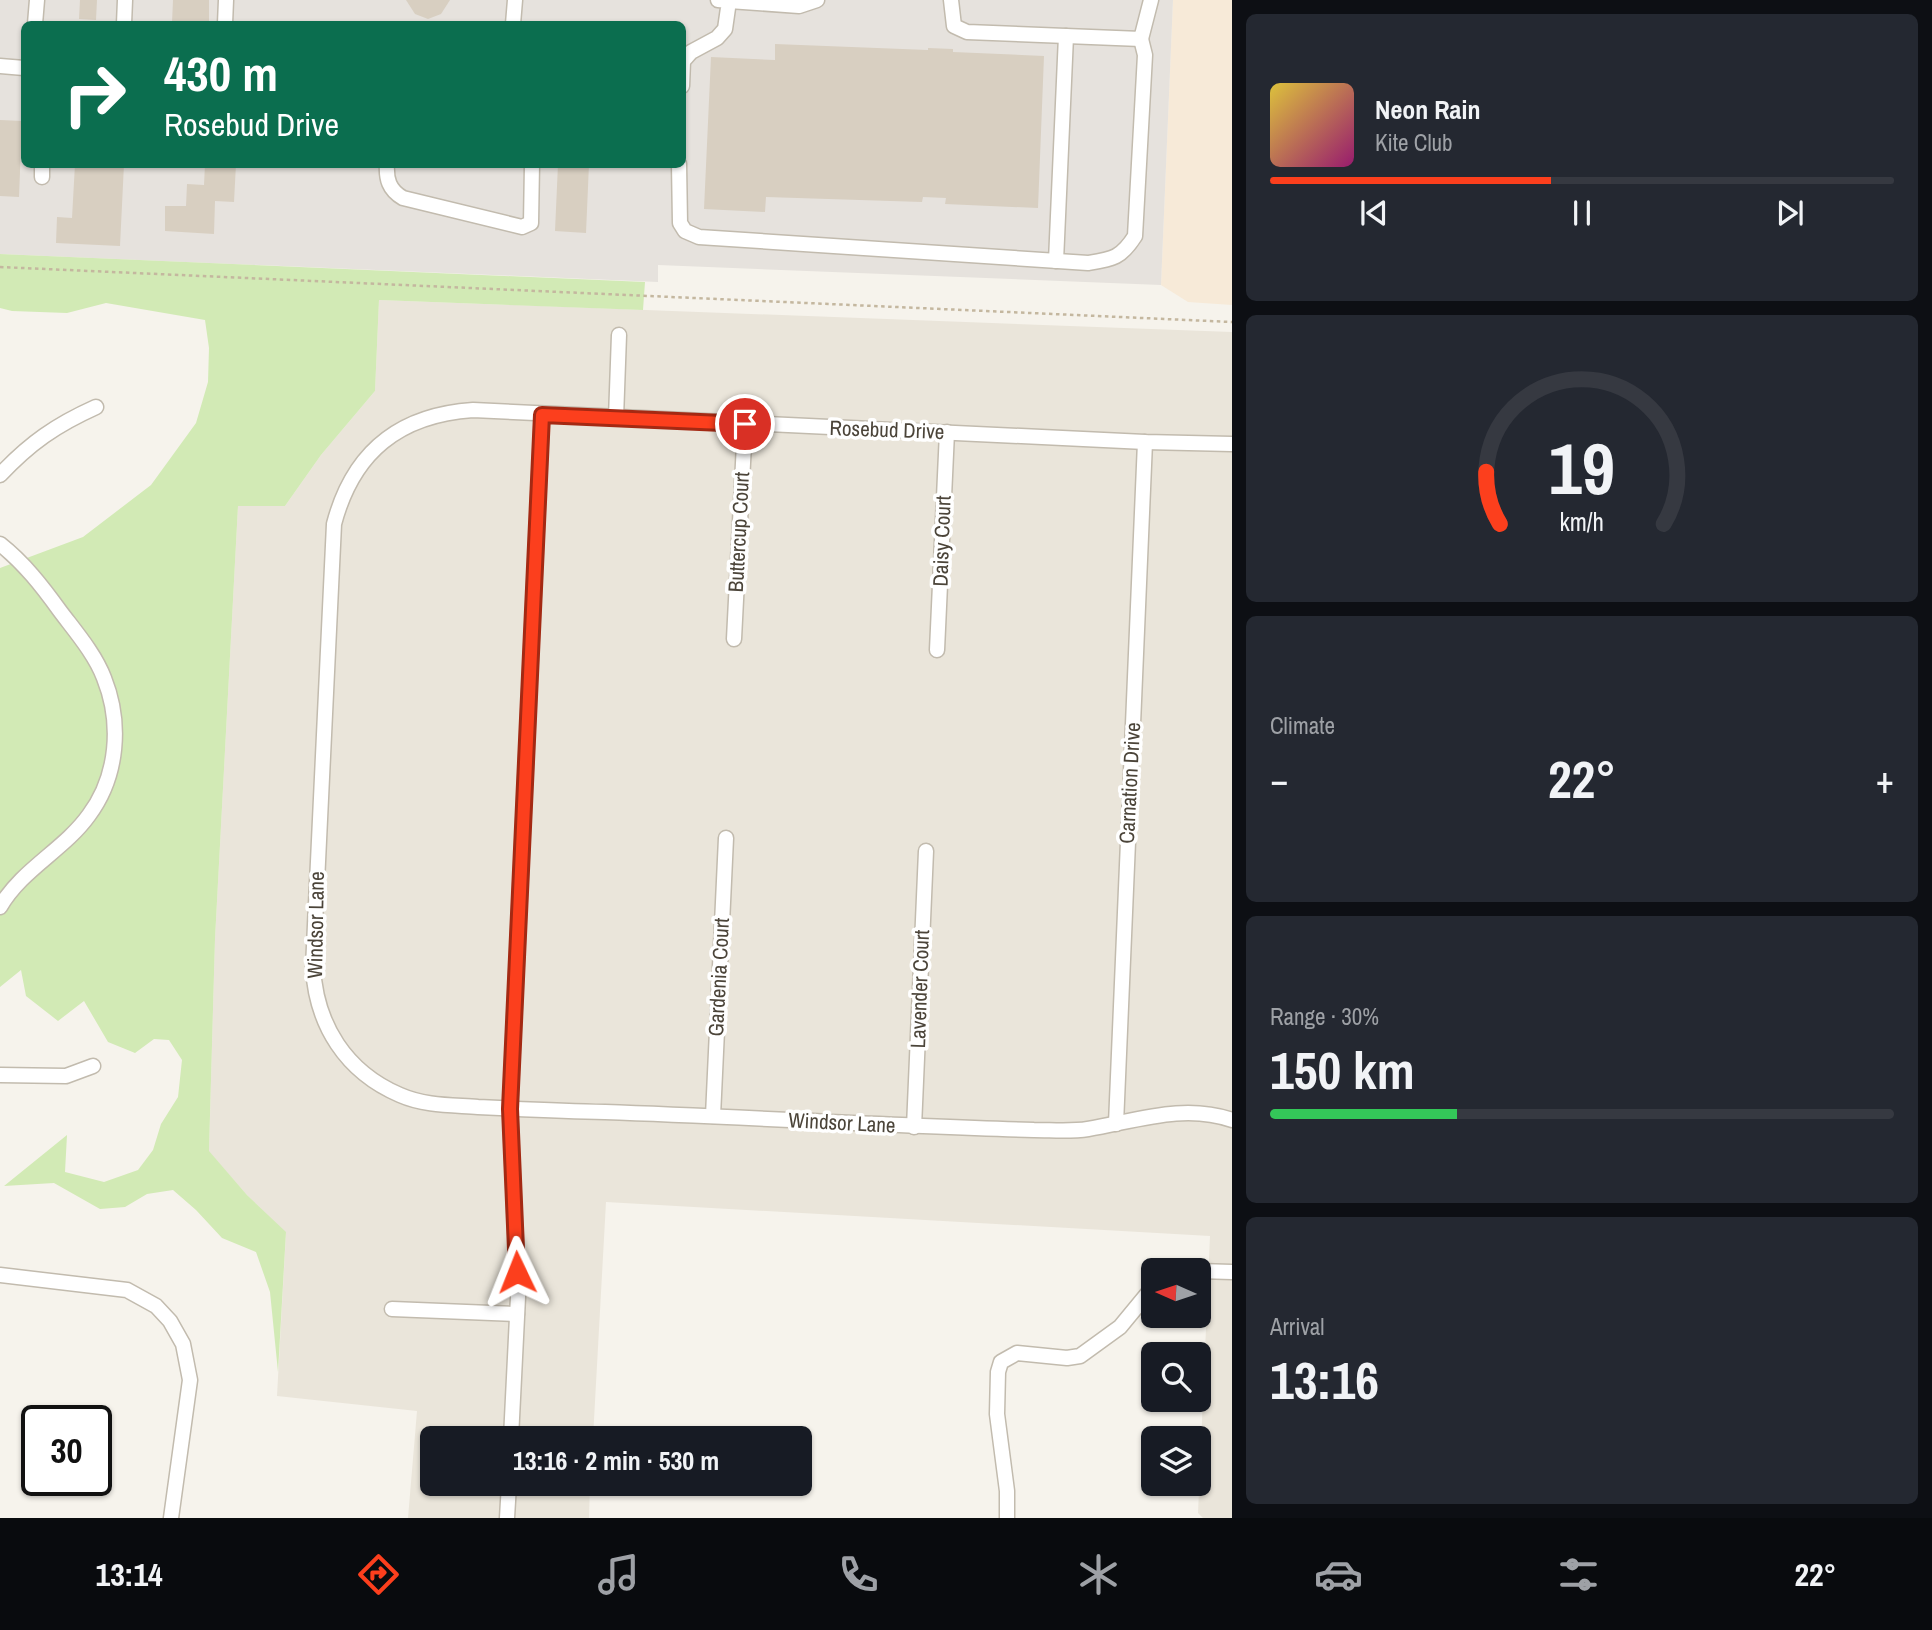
<!DOCTYPE html>
<html lang="en">
<head>
<meta charset="utf-8">
<style>
  body { margin:0; font-family:"Archivo Narrow",sans-serif; background:#242831; color:#f1f3f6; height:100vh; display:flex; flex-direction:column; font-size:26px; white-space:nowrap }
  * { box-sizing:border-box; margin:0 }
  p { font-size:23px; color:#9ea1a6 }
  .icon { flex:none; width:38px; height:38px; fill:none; stroke:currentColor; stroke-width:2; stroke-linecap:round; stroke-linejoin:round }
  .map { position:relative; flex:1; overflow:hidden }
  .drawer { display:flex; flex-direction:column; gap:14px; padding:14px; background:#0d0f14; width:700px }
  .drawer>* { flex:none }
  .top-card { position:absolute; left:21px; top:21px; width:665px; height:147px; border-radius:10px; box-shadow:0 2px 5px #0004; background:#0b6e4f; color:#fff; overflow:hidden }
  .needle { width:46px; rotate:273deg }
  .fabs { position:absolute; left:1141px; top:1258px; display:grid; gap:14px }
  .fabs a { display:grid; place-items:center; width:70px; height:70px; border-radius:10px; background:#171b24; box-shadow:0 2px 5px #0004; font-size:35px }
  .speed { position:absolute; left:21px; top:1405px; display:flex; gap:14px; font-size:35px; font-weight:700; text-align:center }
  .speed>* { display:grid; place-content:center; width:91px; height:91px; border-radius:50%; background:#171b24; box-shadow:0 2px 5px #0004; line-height:1 }
  .speed .limit { border:4px solid #111; border-radius:10px; background:#fff; color:#111 }
  .pin { position:absolute; display:grid; place-items:center; width:60px; height:60px; color:#fff; margin:-30px; border:4px solid #fff; border-radius:50%; box-shadow:0 2px 7px #0007 }
  .me { position:absolute; width:77px; margin:-38px; rotate:358deg; stroke-linejoin:round; filter:drop-shadow(0 0 5px #0008) }
  .turn { display:flex; align-items:center; gap:24px; height:147px; padding:0 28px; font-size:32px }
  .turn .icon { width:91px; height:91px; stroke-width:2.5 }
  .turn b { display:block; font-size:49px; line-height:60px }
  .big { font-size:52px; font-weight:700; line-height:1.1 }
  .drawer .tile { flex:1; display:flex; flex-direction:column; justify-content:center; gap:10px; min-width:0; padding:0 24px; border-radius:10px; background:#242831 }
  .drawer .dial { align-items:center; gap:0 }
  .dial svg { height:182px; overflow:visible; fill:none; stroke:#363941; stroke-width:7; stroke-linecap:round; text-anchor:middle }
  .dial text { fill:#f1f3f6; stroke:none }
  .song { display:flex; align-items:center; gap:21px }
  .cover { width:84px; height:84px; border-radius:10px; background:linear-gradient(135deg,hsl(50 70% 55%),hsl(320 70% 35%)) }
  .played { height:7px; border-radius:4px; background:linear-gradient(90deg,#fc3f1d 45%,#363941 45%) }
  .keys { display:flex; justify-content:space-around; direction:ltr }
  .heat { display:flex; justify-content:space-between; align-items:center; font-size:38px; direction:ltr }
  .charge { height:10px; border-radius:5px; background:linear-gradient(90deg,#34c759 30%,#363941 0) }
  .trip { position:absolute; left:420px; top:1426px; width:392px; height:70px; border-radius:10px; background:#171b24; box-shadow:0 2px 5px #0004; font-weight:700; line-height:70px; text-align:center }
  .tabs { display:flex; height:112px; justify-content:space-around; align-items:center; background:#090b0e; color:#9ea1a6 }
  .tabs .icon { width:49px; height:49px }
  .tabs .active { color:#fc3f1d }
  .tabs b { font-size:32px; color:#f1f3f6 }
  main { display:flex; flex:1; min-height:0 }
  .map>svg:first-child { display:block }
</style>
</head>
<body>
<main>
<div class="map">
<svg width="1232" height="1518" viewBox="0 0 1232 1518">
  <rect width="100%" height="100%" fill="#f6f3ec"/>
  <!-- residential -->
  <polygon fill="#eae5da" points="379,300 1232,332 1232,1518 1203,1518 1198,1513 1210,1236 606,1202 593,1438 432,1438 432,1484 590,1484 589,1518 408,1518 417,1411 277,1396 286,1233 247,1195 209,1152 215,939 238,506 285,506 321,455 375,391"/>
  <!-- commercial -->
  <polygon fill="#f7ead8" points="1173,0 1232,0 1232,305 1188,302 1161,285"/>
  <!-- industrial -->
  <path fill="#e6e2dd" fill-rule="evenodd" d="M0,0H1173L1161,285L658,265V282L0,254ZM24,24H682V164H24Z"/>
  <!-- green -->
  <polygon fill="#d2eab5" points="0,254 645,282 643,310 379,300 375,391 321,455 285,506 238,506 215,939 209,1151 247,1195 286,1232 278,1372 270,1292 256,1252 222,1238 196,1210 173,1190 147,1194 125,1207 100,1209 54,1183 4,1186 67,1135 65,1172 104,1182 138,1170 153,1150 161,1124 178,1097 182,1060 169,1040 154,1039 135,1053 108,1042 84,1001 58,1021 26,996 21,970 0,987 0,568 83,537 151,485 196,423 208,382 209,348 205,320 106,303 67,313 12,311 0,308"/>
  <!-- building -->
  <g fill="#d8cfc1">
    <polygon points="80,0 97,0 96,20 79,19"/>
    <polygon points="173,0 209,0 209,24 172,23"/>
    <polygon points="406,0 450,0 441,14 428,19 415,14"/>
    <polygon points="775,44 928,50 928,48 953,49 953,52 1044,56 1038,208 945,204 946,198 923,197 922,202 766,197 765,212 704,209 711,57 775,60"/>
    <polygon points="0,120 22,121 19,197 0,196"/>
    <polygon points="75,164 124,164 120,246 56,243 57,217 72,218"/>
    <polygon points="205,164 236,164 234,202 215,201 214,234 165,231 165,206 186,206 187,184 204,185"/>
    <polygon points="558,164 589,164 586,233 555,231"/>
  </g>
  <g fill="none" stroke-linecap="round" stroke-linejoin="round">
    <!-- minor casing -->
    <g stroke="#c2bbae" stroke-width="17">
      <g id="minor">
        <polyline points="951,0 954,26 967,32 1141,39 1151,0"/>
        <polyline points="729,1 799,6 817,0"/>
        <polyline points="35,24 37,0"/>
        <polyline points="124,24 125,0"/>
        <polyline points="225,24 226,0"/>
        <polyline points="513,24 515,0"/>
        <polyline points="0,66 24,68"/>
        <polyline points="682,86 683,61 691,52 717,38 725,29 729,1 718,0"/>
        <path d="M387,164C386,179 389,190 403,198L522,227L531,223L532,164"/>
        <path d="M679,164L680,223L685,231L699,237L1088,263C1113,259 1121,258 1135,236L1145,55L1141,39"/>
        <polyline points="42,177 42,164"/>
        <polyline points="1056,261 1066,36"/>
        <polyline points="616,418 619,335"/>
        <path d="M1232,444L1145,442L473,410C399,415 353,452 334,524L313,967C316,1025 346,1072 400,1095C425,1106 452,1105 478,1107C520,1109 563,1111 605,1112C748,1117 891,1126 1034,1130C1052,1130 1070,1132 1088,1129C1136,1121 1184,1103 1232,1120"/>
        <path d="M0,475C30,443 56,425 96,407"/>
        <path d="M0,544C24,563 42,586 60,611C75,631 95,654 104,678C122,723 118,776 89,815C64,850 22,869 0,907"/>
        <polyline points="734,639 745,424"/>
        <polyline points="937,650 947,432"/>
        <polyline points="0,1075 66,1076 93,1066"/>
        <polyline points="713,1116 726,838"/>
        <polyline points="1116,1124 1145,442"/>
        <polyline points="914,1127 926,851"/>
        <polyline points="1199,1271 1232,1272"/>
        <polyline points="0,1275 127,1290 156,1306 170,1321 183,1344 190,1380 171,1518"/>
        <polyline points="392,1309 517,1314"/>
        <polyline points="511,1438 518,1297 510,1109 542,415"/>
        <polyline points="507,1518 509,1484"/>
        <polyline points="1007,1518 1007,1491 997,1414 998,1372 1001,1362 1017,1353 1067,1358 1080,1356 1120,1327 1153,1287"/>
      </g>
    </g>
    <!-- path -->
    <polyline stroke="#c4b79f" stroke-width="2.5" stroke-dasharray="3.5 3.5" stroke-linecap="butt" points="0,267 1232,322"/>
    <!-- minor -->
    <use href="#minor" stroke="#fff" stroke-width="14"/>
  </g>
  <g fill="none" stroke-linecap="round" stroke-linejoin="round">
    <!-- route casing -->
    <g stroke="#a42913" stroke-width="18">
      <polyline id="route" points="517,1272 510,1109 542,415 745,424"/>
    </g>
    <!-- route -->
    <use href="#route" stroke="#fc3f1d" stroke-width="12"/>
  </g>
  <g text-anchor="middle" stroke-width="7" stroke-linejoin="round" paint-order="stroke">
    <!-- street labels -->
    <g font-size="21" fill="#4b4439" stroke="#fff">
      <text transform="translate(887 430) rotate(2)" y="7">Rosebud Drive</text>
      <text transform="translate(739 532) rotate(-87)" y="7">Buttercup Court</text>
      <text transform="translate(942 541) rotate(-88)" y="7">Daisy Court</text>
      <text transform="translate(1130 783) rotate(-87)" y="7">Carnation Drive</text>
      <text transform="translate(316 925) rotate(-89)" y="7">Windsor Lane</text>
      <text transform="translate(719 977) rotate(-87)" y="7">Gardenia Court</text>
      <text transform="translate(920 989) rotate(-88)" y="7">Lavender Court</text>
      <text transform="translate(842 1123) rotate(3)" y="7">Windsor Lane</text>
    </g>
  </g>
</svg>
<div class="fabs">
<a><svg class="needle" viewBox="-14 -14 28 28"><path d="M0-13l5 13h-10z" fill="#e53935"/><path d="M0 13l5-13h-10z" fill="#9ea1a6"/></svg></a>
<a><svg class="icon" aria-label="search" viewBox="0 0 24 24"><circle cx="10" cy="10" r="6"/><path d="M15 15l6 6"/></svg></a>
<a><svg class="icon" aria-label="layers" viewBox="0 0 24 24"><path d="M12 4l9 5-9 5-9-5zM3 14l9 5 9-5"/></svg></a>
</div>
<div class="speed"><div class="limit">30</div></div>
<div class="pin" style="left:745px;top:424px;background:#d93025"><svg class="icon" aria-label="arrive" viewBox="0 0 24 24"><path d="M6 21V4h12l-3 4 3 4H6"/></svg></div>
<svg class="me" style="left:517px;top:1272px" viewBox="-20 -20 40 40"><path d="M0-17L14 15 0 8-14 15z" fill="#fc3f1d" stroke="#fff" stroke-width="4"/></svg>
<div class="trip">13:16 · 2 min · 530 m</div>
<div class="top-card">
<div class="turn"><svg class="icon" aria-label="right" viewBox="0 0 24 24"><path d="M7 20v-9h11M14 6l5 5-5 5"/></svg><div><b>430 m</b>Rosebud Drive</div></div>
</div>
</div>
<section class="drawer">
<div class="tile">
<div class="song"><i class="cover"></i><div><b>Neon Rain</b><p>Kite Club</p></div></div>
<div class="played"></div>
<div class="keys"><svg class="icon" aria-label="previous" viewBox="0 0 24 24"><path d="M18 5L8 12l10 7zM5 5v14"/></svg><svg class="icon" aria-label="pause" viewBox="0 0 24 24"><path d="M8 5v14M16 5v14"/></svg><svg class="icon" aria-label="next" viewBox="0 0 24 24"><path d="M6 5l10 7-10 7zM19 5v14"/></svg></div>
</div>
<div class="tile dial"><svg viewBox="0 0 100 80">
<path d="M14 69A42 42 0 1 1 86 69"/>
<path d="M14 69A42 42 0 0 1 8 46" stroke="#fc3f1d"/>
<text x="50" y="56" font-size="32" font-weight="700">19</text>
<text x="50" y="72" font-size="11">km/h</text>
</svg></div>
<div class="tile"><p>Climate</p>
<div class="heat"><a>−</a><b class="big">22°</b><a>+</a></div>
</div>
<div class="tile"><p>Range · 30%</p><b class="big">150 km</b><div class="charge"></div></div>
<div class="tile"><p>Arrival</p><b class="big">13:16</b></div>
</section>
</main>
<nav class="tabs">
<b>13:14</b>
<svg class="icon active" aria-label="directions" viewBox="0 0 24 24"><path d="M12 3l9 9-9 9-9-9zM9 14v-3h6M13 9l2 2-2 2"/></svg>
<svg class="icon" aria-label="music" viewBox="0 0 24 24"><path d="M9 18V5l10-2v13"/><circle cx="6" cy="18" r="3"/><circle cx="16" cy="16" r="3"/></svg>
<svg class="icon" aria-label="phone" viewBox="0 0 24 24"><path d="M5 4h4l2 5-3 2q2 4 5 5l2-3 5 2v4C11 20 4 13 5 4z"/></svg>
<svg class="icon" aria-label="climate" viewBox="0 0 24 24"><path d="M12 3v18M4 7l16 10M4 17L20 7"/></svg>
<svg class="icon" aria-label="car" viewBox="0 0 24 24"><path d="M5 17H2v-5l4-1 3-4h7l3 4 3 1v5h-3M9 17h6M6 11h13"/><circle cx="7" cy="17" r="2"/><circle cx="17" cy="17" r="2"/></svg>
<svg class="icon" aria-label="filters" viewBox="0 0 24 24"><path d="M4 7h16M4 17h16"/><circle cx="9" cy="7" r="2"/><circle cx="15" cy="17" r="2"/></svg>
<b>22°</b>
</nav>
</body>
</html>
